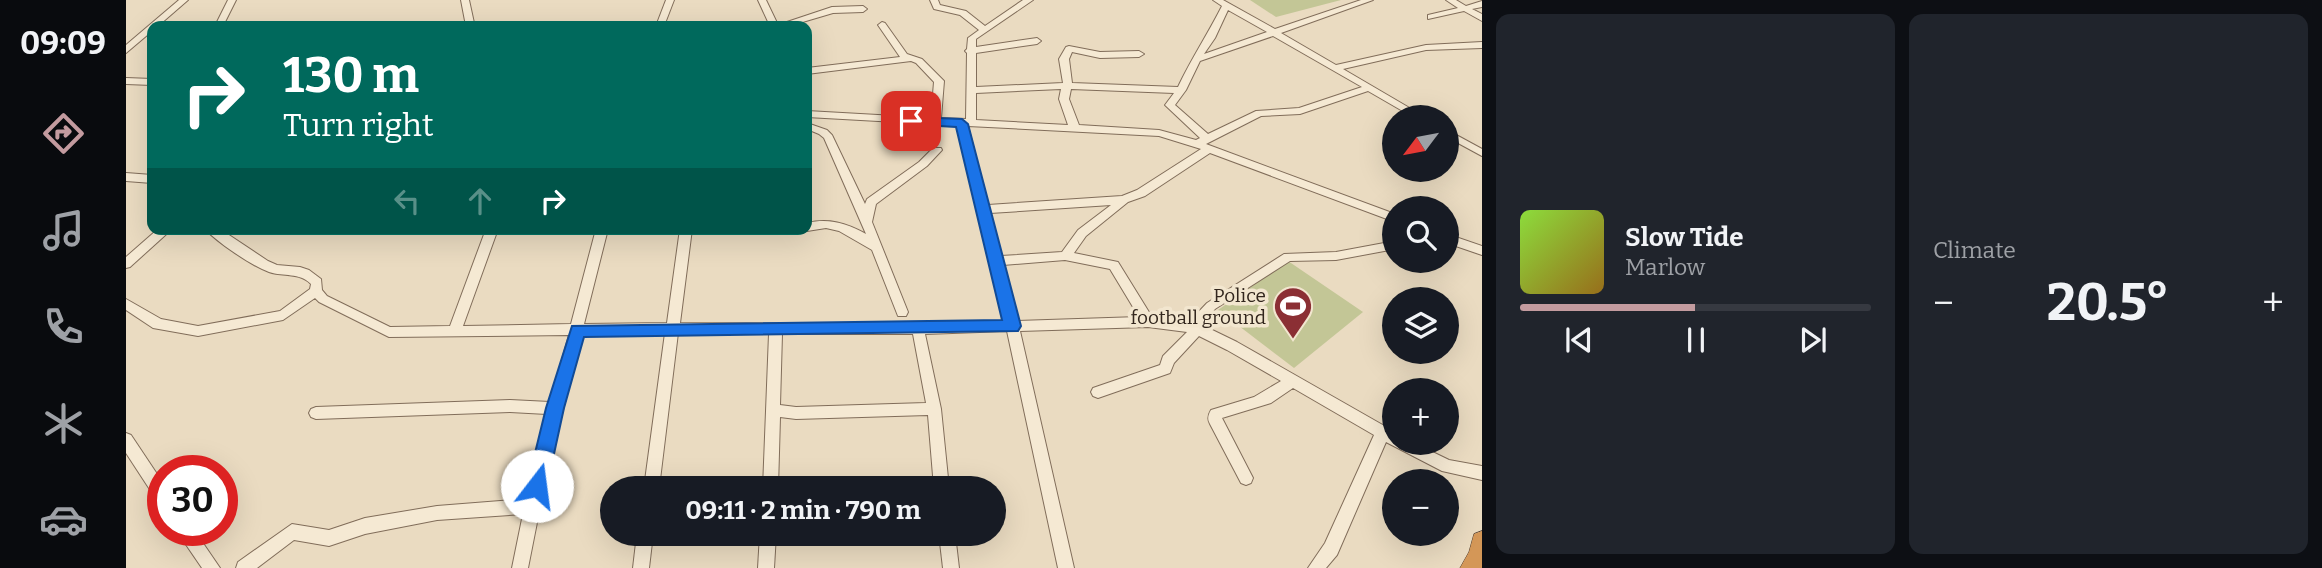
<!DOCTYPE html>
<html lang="en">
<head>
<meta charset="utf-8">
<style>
  body { margin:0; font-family:Bitter,serif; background:#20242c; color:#f1f3f6; height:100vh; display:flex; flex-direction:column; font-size:26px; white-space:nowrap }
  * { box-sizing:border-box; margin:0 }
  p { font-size:23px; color:#9ea1a6 }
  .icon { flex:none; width:38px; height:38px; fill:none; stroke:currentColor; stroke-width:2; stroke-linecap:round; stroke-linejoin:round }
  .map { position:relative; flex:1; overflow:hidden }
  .sheet { display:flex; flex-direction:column; gap:14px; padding:14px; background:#0d0f14; width:840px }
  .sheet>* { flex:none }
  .top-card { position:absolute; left:21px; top:21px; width:665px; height:214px; border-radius:14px; box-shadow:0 7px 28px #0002; background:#00695c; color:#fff; overflow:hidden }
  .needle { width:46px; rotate:238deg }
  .tools { position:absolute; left:1256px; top:105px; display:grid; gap:14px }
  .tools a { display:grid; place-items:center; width:77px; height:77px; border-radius:50%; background:#171b24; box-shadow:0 7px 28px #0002; font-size:35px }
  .speed { position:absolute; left:21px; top:455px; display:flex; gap:14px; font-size:35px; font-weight:700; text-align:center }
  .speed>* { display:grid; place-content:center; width:91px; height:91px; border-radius:50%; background:#171b24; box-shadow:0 7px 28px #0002; line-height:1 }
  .speed .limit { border:10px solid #d22; background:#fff; color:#111 }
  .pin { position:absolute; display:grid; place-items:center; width:60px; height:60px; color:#fff; margin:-30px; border-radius:14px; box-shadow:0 4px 10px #0006 }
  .me { position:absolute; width:77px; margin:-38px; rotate:15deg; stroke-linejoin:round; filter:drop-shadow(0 0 5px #0008) }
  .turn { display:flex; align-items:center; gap:24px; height:147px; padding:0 21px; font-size:32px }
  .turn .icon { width:91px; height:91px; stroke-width:2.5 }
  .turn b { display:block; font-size:49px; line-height:60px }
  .lanes { display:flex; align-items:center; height:66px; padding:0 21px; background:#0003; justify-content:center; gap:35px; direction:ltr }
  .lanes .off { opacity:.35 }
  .big { font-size:52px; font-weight:700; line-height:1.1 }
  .sheet .tile { flex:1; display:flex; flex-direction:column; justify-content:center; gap:10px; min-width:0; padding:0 24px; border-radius:14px; background:#20242c }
  .song { display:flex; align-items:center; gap:21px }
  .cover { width:84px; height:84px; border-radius:10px; background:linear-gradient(135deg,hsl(90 70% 55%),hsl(40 70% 35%)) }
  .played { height:7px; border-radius:4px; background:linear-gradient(90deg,#c39b9f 50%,#363941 50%) }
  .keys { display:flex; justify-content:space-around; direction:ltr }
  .heat { display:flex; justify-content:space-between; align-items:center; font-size:38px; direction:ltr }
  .sheet .tiles { flex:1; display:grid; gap:14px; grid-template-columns:repeat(2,1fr) }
  .trip { position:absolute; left:474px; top:476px; width:406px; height:70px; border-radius:35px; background:#171b24; box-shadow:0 7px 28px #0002; font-weight:700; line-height:70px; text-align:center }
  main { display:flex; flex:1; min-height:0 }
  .tabs { display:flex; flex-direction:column; width:126px; justify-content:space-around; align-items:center; background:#090b0e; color:#9ea1a6 }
  .tabs .icon { width:49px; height:49px }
  .tabs .on { color:#c39b9f }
  .tabs b { font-size:32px; color:#f1f3f6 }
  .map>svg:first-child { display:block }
</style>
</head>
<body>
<main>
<nav class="tabs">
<b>09:09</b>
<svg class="icon on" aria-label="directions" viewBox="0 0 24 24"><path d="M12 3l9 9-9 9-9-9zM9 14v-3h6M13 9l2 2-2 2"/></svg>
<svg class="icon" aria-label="music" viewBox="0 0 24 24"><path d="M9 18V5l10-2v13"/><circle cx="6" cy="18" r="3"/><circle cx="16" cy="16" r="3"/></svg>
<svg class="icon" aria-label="phone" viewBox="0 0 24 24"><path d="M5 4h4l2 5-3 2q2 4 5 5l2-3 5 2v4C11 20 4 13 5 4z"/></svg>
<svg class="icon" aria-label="climate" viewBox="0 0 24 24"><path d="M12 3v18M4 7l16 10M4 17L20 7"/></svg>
<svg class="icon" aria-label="car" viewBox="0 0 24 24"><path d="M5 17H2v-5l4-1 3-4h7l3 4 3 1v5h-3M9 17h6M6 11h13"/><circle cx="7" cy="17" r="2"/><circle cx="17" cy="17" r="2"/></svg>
</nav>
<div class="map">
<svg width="1356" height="568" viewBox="0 0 1356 568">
  <rect width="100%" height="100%" fill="#eadbc1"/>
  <!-- green -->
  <g fill="#c3c696">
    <polygon points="1124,0 1215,0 1150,17"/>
    <polygon points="1162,261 1237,312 1168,368 1092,310"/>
  </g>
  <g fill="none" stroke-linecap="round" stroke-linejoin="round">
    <!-- minor casing -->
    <g stroke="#816d5a" stroke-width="2">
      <g id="minor">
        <polygon points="53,0 62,0 32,26 26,26 26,31 0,53 0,45"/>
        <polygon points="102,0 110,0 97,26 89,26"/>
        <polygon points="335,0 343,0 348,23 431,23 435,26 340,26"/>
        <polygon points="540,0 548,0 538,26 530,26"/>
        <polygon points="632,0 640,0 652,25 706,7 737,6 741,9 737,12 707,13 663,26 644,26"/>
        <path d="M804,0H812L814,5L840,11L859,26L897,0H907L850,39V47L911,38L915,41L911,44L850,53V87L937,83L933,59L940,47L943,46L974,52L1013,51L1018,54L1013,57L974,58L946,52L943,59L946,83L1052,87C1065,59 1082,34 1096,6L1087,0H1097L1149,29L1235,0H1247L1155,33L1210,65L1300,45L1356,42V48L1300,50L1217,69L1299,117H1287L1242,91L1174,114L1135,116L1080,144L1269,214V222L1084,153L1019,196L1002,202L960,236L948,253L992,262L1026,317L1063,322L1081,303L1158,254L1210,252L1269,241V249L1210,260L1164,261L1089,309L1076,325L1111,342L1269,432V443H1288L1323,460L1356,466V480L1316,471L1260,442L1211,555L1200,568H1182L1199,543L1248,435L1167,388L1145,403L1096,418L1127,478L1125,483L1120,485L1115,483L1084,424C1081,419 1082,415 1085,410L1128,397L1155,381L1101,350L1073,336L1048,363L1044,373L972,398L967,396L965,392L967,388L1034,365L1037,356L1061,332L1022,327L894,331L948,568H932L881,331L799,334L815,409L823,488H808L802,415L670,419L654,417L652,488H637L643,334L552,333L533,488H518L539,333L456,334L419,482L402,568H386L397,514L311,520L239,534L203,546L168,540L131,568H110L112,562L166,524L203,530L239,518L311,506L400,499L421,414L384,412L190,419L185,417L183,413L185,409L190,407L384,400L424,402L443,335L263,337L193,302L189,298L157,320L72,336L27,328L0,310V299L35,319L72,326L154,311L184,289L185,284C173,272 158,277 143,272C126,266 91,242 79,229H94L142,261L151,265L174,267L183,270L195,279L196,290L201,296L264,327L324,326L360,229H372L337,326L445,324L470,229H482L458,324L541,323L554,229H566L554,323L792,324L878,321L831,125L814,124L810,126L806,124L681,117V111L805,118L808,82L790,63L785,61L681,74V68L774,57L752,25L756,22L759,23L781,54L796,59L818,81L815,118L840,119L841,53L839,51L841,49L842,38L853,30L834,15L808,9ZM1102,10L1141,32L1078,54L1089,38ZM1147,36L1236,87L1173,108L1130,111L1082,134L1049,105L1060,90L1074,61ZM935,89L933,99L942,125L850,120V93ZM945,89L1048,93L1039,105L1074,138L1070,140L1033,130L953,125L943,99ZM842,126L1033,136L1075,149L1011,190L996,196L862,205ZM985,205L952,230L936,252L875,256L864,213ZM939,260L984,269L1013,317L891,321L877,265ZM656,334H787L800,403L670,407L654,405Z"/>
        <polygon points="1320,0 1330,0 1340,6 1356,1 1356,7 1346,9 1356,14 1356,21 1338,11 1302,19 1302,15 1332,8"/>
        <polygon points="0,78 26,79 26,85 0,84"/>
        <path d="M681,123L701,130L706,135L739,204L741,199L793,162L807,148H815L816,150L801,166L750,204L746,222L782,312L780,316H772L746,250L713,231L700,228L681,231L677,229H681V223C703,218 720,223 740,234L698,138L693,134L681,129Z"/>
        <polygon points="1321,130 1356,149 1356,156 1321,137"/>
        <polygon points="0,173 26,175 26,183 0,181"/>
        <polygon points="32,229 46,229 4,267 0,268 0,257"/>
        <polygon points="1321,234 1356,246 1356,255 1321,243"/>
        <polygon points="0,433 5,435 37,483 37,504 32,502 0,453"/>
        <polygon points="50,530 68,530 94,568 76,568"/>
        <polygon points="511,534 527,534 523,568 507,568"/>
        <polygon points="634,534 650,534 648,568 632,568"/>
        <polygon points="813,534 829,534 833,568 817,568"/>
      </g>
    </g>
    <!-- highway casing -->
    <g stroke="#4f3c2e" stroke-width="1">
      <polygon id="highway" points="1356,531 1356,568 1334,568 1343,552 1348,534"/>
    </g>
    <!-- minor -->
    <use href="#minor" fill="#f5e9d3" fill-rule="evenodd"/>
    <!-- highway -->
    <use href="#highway" fill="#d49757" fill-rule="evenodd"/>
  </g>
  <!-- route -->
  <polygon fill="#1a73e8" stroke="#114b97" stroke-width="2" points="785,117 836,119 842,124 895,326 892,331 458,337 438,408 421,486 418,492 411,495 404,492 401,486 420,408 446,326 876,320 830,127 780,124 778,121"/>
  <!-- icons -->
  <defs>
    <g id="stadium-pin" transform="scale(2.0125)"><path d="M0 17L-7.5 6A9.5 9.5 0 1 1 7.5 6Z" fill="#8b2f34" stroke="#f2e6cf"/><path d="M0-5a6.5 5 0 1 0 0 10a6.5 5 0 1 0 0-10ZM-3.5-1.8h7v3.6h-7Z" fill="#fff"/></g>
  </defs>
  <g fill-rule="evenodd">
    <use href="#stadium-pin" x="1167" y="306"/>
  </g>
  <g text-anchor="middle" stroke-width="7" stroke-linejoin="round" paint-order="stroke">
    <!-- poi labels -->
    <g font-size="19" fill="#32261d" stroke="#f2e6cf" text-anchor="end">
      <text x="1140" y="302">Police<tspan x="1140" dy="22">football ground</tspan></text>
    </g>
  </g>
</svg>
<div class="tools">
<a><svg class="needle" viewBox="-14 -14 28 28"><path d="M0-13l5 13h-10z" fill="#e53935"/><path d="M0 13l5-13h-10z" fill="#9ea1a6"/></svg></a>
<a><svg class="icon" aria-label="search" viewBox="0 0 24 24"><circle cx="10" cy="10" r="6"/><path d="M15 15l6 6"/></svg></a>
<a><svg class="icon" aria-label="layers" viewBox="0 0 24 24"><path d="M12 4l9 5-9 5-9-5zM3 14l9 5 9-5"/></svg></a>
<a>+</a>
<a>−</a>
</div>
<div class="speed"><div class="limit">30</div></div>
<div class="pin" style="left:785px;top:121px;background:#d93025"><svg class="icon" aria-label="arrive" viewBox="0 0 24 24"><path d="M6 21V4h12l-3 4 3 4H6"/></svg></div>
<svg class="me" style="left:411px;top:486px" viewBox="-20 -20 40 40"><circle r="19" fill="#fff"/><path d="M0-13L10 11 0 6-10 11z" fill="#1a73e8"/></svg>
<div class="trip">09:11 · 2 min · 790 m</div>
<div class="top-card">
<div class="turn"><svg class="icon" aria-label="right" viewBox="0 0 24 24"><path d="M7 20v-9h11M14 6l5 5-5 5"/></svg><div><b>130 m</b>Turn right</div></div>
<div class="lanes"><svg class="icon off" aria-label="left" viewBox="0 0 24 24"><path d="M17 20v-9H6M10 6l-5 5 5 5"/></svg><svg class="icon off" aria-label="ahead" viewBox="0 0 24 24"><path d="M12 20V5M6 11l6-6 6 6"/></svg><svg class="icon" aria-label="right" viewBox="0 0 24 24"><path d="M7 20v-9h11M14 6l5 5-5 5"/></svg></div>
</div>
</div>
<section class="sheet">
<div class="tiles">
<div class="tile">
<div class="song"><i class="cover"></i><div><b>Slow Tide</b><p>Marlow</p></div></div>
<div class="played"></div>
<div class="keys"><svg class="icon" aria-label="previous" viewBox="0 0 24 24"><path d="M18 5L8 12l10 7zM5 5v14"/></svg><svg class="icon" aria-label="pause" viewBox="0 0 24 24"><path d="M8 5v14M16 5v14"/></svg><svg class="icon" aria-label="next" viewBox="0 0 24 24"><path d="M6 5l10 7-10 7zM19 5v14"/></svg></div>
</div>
<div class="tile"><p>Climate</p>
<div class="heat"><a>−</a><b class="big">20.5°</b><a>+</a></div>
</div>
</div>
</section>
</main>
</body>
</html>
